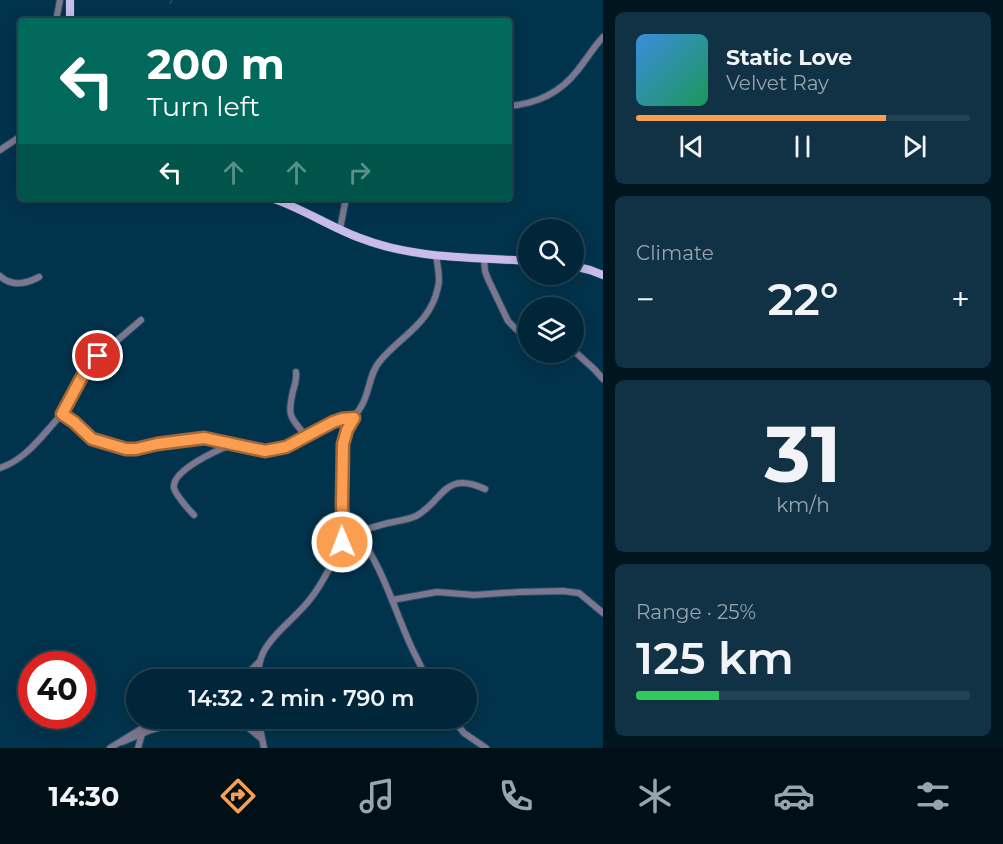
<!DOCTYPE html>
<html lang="en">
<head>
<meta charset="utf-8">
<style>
  body { margin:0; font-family:Montserrat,sans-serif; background:#103244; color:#f1f3f6; height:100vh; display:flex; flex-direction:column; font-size:22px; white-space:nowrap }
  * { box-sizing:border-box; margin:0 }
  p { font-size:20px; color:#96a5ae }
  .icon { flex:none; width:33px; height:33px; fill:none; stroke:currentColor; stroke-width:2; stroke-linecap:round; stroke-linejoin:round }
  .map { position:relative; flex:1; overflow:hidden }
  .sheet { display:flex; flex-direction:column; gap:12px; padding:12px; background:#01151f; width:400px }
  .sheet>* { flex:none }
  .guide { position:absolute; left:18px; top:18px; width:494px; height:183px; border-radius:6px; box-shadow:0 3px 15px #0003,0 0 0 2px #234353; background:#00695c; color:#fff; overflow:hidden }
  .buttons { position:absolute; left:518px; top:219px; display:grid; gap:12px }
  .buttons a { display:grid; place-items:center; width:66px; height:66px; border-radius:50%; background:#022639; box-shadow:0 3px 15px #0003,0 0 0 2px #234353; font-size:30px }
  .speed { position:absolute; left:18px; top:651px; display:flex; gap:12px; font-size:30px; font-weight:700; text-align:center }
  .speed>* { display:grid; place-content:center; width:78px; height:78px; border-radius:50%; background:#022639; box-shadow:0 3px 15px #0003,0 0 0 2px #234353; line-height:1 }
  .speed .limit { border:9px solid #d22; background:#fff; color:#111 }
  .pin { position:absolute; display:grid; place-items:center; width:51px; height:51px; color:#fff; margin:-26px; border:3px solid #fff; border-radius:50%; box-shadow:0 2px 6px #0007 }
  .me { position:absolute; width:66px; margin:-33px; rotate:359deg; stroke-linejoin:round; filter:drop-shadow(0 0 4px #0008) }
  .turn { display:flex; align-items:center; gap:21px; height:126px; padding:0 30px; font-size:27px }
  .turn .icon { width:78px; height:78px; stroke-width:2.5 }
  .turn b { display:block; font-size:42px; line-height:51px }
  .lanes { display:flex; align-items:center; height:57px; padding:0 30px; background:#0003; justify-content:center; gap:30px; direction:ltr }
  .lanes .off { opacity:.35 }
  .big { font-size:45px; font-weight:600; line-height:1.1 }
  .sheet .card { flex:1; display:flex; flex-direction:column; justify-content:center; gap:9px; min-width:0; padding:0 21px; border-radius:9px; background:#103244 }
  .sheet .dial { align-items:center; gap:0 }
  .dial b { font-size:78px; line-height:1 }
  .song { display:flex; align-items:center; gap:18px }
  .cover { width:72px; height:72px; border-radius:9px; background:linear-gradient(135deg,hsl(210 70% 55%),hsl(150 70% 35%)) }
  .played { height:6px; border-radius:3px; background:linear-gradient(90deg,#fc9e52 75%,#234353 75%) }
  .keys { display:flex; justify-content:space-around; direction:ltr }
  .heat { display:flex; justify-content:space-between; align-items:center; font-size:33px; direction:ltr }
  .charge { height:9px; border-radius:4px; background:linear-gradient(90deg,#34c759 25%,#234353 0) }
  .trip { position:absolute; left:126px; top:669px; width:351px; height:60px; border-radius:30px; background:#022639; box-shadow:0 3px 15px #0003,0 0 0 2px #234353; font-weight:600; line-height:60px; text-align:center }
  .menu { display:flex; height:96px; justify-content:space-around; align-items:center; background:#010f17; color:#96a5ae }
  .menu .icon { width:42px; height:42px }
  .menu .on { color:#fc9e52 }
  .menu b { font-size:27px; color:#f1f3f6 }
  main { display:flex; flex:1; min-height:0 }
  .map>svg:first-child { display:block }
</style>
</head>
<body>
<main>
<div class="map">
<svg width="603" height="748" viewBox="0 0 603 748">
  <rect width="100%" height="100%" fill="#02334c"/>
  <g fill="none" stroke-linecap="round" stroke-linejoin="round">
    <!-- stream -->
    <polyline stroke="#255a4e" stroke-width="1.5" points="170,3 172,0"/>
    <!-- minor casing -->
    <g stroke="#245168" stroke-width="8">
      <g id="minor">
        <polyline points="56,21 60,0"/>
        <path d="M508,106C536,104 560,93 577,71C586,60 593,48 603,37"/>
        <polyline points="0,150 21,136"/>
        <polyline points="340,229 346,198"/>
        <polyline points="484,258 485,271 488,279 508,321 517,330 528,335"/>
        <path d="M0,276C12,287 26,284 39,277"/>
        <polyline points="573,350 594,369 603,379"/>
        <path d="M296,372C297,379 295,384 293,391C287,416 290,417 306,436"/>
        <polyline points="62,414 80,380 91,363 141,320"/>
        <path d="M0,468C27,459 43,434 62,414L74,422L92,439L126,449H136L157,444L204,438L265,451L286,447L293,444L306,436L338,420L354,418"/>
        <path d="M194,515C188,509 176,495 174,488C171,470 220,449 233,444"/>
        <path d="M343,529L348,532H356C380,562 392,602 407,637C413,652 421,665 427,680"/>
        <path d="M356,532C367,529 377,526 388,523C398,521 407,520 416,516C444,501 443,470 485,489"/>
        <polyline points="392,600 437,592 474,595 519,592 563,591 579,593 603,613"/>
        <polyline points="236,680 252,669 259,662"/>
        <path d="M258,680C258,671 259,661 263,653C272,634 298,616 311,598C323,583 332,564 340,547C346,536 342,523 342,511C341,491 340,447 347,430C350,420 359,412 363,403C370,389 370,372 380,361C401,336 431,323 438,287C441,277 437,265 436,255"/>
        <polyline points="236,718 262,739"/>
        <polyline points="258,718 264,748"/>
        <polyline points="452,718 464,733 486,748"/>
        <polyline points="122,742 151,730 177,723 188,718"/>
        <polyline points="110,748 141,729 163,718"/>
        <polyline points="138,748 142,734"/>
      </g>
    </g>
    <!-- major casing -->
    <g stroke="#245168" stroke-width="9">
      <g id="major">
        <polyline points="70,0 70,21"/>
        <path d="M271,198C302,208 330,227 360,238C413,259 472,257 528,261"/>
        <polyline points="573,266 590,270 603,275"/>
      </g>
    </g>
    <!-- minor -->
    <use href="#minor" stroke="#7c768e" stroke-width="6"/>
    <!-- major -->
    <use href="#major" stroke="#c9bced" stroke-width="8"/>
  </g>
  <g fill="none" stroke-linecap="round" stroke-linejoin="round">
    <!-- route casing -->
    <g stroke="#a46735" stroke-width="15">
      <polyline id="route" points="98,356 85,371 62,414 74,422 92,439 126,449 136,449 157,444 204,438 265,451 286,447 333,422 342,419 354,418 347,430 343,444 342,505 344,536 342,542"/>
    </g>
    <!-- route -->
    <use href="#route" stroke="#fc9e52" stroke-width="10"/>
  </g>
</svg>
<div class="buttons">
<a><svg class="icon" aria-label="search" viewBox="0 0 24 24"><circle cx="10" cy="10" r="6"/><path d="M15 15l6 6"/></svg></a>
<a><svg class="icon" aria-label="layers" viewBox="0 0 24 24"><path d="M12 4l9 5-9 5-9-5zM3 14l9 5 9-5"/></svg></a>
</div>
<div class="speed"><div class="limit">40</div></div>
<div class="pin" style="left:98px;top:356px;background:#d93025"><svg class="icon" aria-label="arrive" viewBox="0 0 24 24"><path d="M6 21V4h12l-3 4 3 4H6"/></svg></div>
<svg class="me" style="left:342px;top:542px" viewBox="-20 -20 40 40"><circle r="17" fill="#fc9e52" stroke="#fff" stroke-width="3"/><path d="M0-11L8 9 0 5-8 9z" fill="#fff"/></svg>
<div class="trip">14:32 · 2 min · 790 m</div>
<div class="guide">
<div class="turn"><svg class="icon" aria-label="left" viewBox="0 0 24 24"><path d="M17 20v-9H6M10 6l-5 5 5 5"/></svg><div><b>200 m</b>Turn left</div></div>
<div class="lanes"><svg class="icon" aria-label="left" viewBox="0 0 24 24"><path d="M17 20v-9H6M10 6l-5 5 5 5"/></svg><svg class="icon off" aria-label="ahead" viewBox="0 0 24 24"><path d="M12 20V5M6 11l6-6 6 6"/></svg><svg class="icon off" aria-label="ahead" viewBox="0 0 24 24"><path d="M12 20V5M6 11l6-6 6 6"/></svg><svg class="icon off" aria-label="right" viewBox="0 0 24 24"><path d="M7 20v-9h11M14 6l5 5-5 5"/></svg></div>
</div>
</div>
<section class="sheet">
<div class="card">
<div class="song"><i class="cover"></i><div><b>Static Love</b><p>Velvet Ray</p></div></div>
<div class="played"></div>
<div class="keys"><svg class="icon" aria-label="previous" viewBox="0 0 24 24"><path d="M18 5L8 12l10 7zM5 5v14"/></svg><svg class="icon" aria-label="pause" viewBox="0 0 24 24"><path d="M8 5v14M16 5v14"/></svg><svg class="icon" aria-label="next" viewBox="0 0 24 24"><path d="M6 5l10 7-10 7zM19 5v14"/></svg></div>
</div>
<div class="card"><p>Climate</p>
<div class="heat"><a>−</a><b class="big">22°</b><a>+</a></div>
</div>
<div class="card dial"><b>31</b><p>km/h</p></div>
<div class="card"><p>Range · 25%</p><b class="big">125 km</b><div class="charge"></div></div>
</section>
</main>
<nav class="menu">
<b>14:30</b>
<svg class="icon on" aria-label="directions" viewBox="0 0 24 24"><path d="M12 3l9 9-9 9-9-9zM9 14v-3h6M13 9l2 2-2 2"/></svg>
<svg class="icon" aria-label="music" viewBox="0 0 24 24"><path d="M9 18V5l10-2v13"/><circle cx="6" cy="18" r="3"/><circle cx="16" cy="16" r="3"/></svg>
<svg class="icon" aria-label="phone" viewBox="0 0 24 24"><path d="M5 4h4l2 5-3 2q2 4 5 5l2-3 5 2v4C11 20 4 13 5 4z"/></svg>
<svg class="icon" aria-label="climate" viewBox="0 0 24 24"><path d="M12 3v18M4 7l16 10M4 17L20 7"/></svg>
<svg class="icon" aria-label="car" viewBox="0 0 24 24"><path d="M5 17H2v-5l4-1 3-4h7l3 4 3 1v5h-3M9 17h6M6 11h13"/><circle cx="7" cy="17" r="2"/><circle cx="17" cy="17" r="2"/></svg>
<svg class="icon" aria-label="filters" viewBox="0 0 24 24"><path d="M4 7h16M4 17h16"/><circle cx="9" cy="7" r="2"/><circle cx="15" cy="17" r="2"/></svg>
</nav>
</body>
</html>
